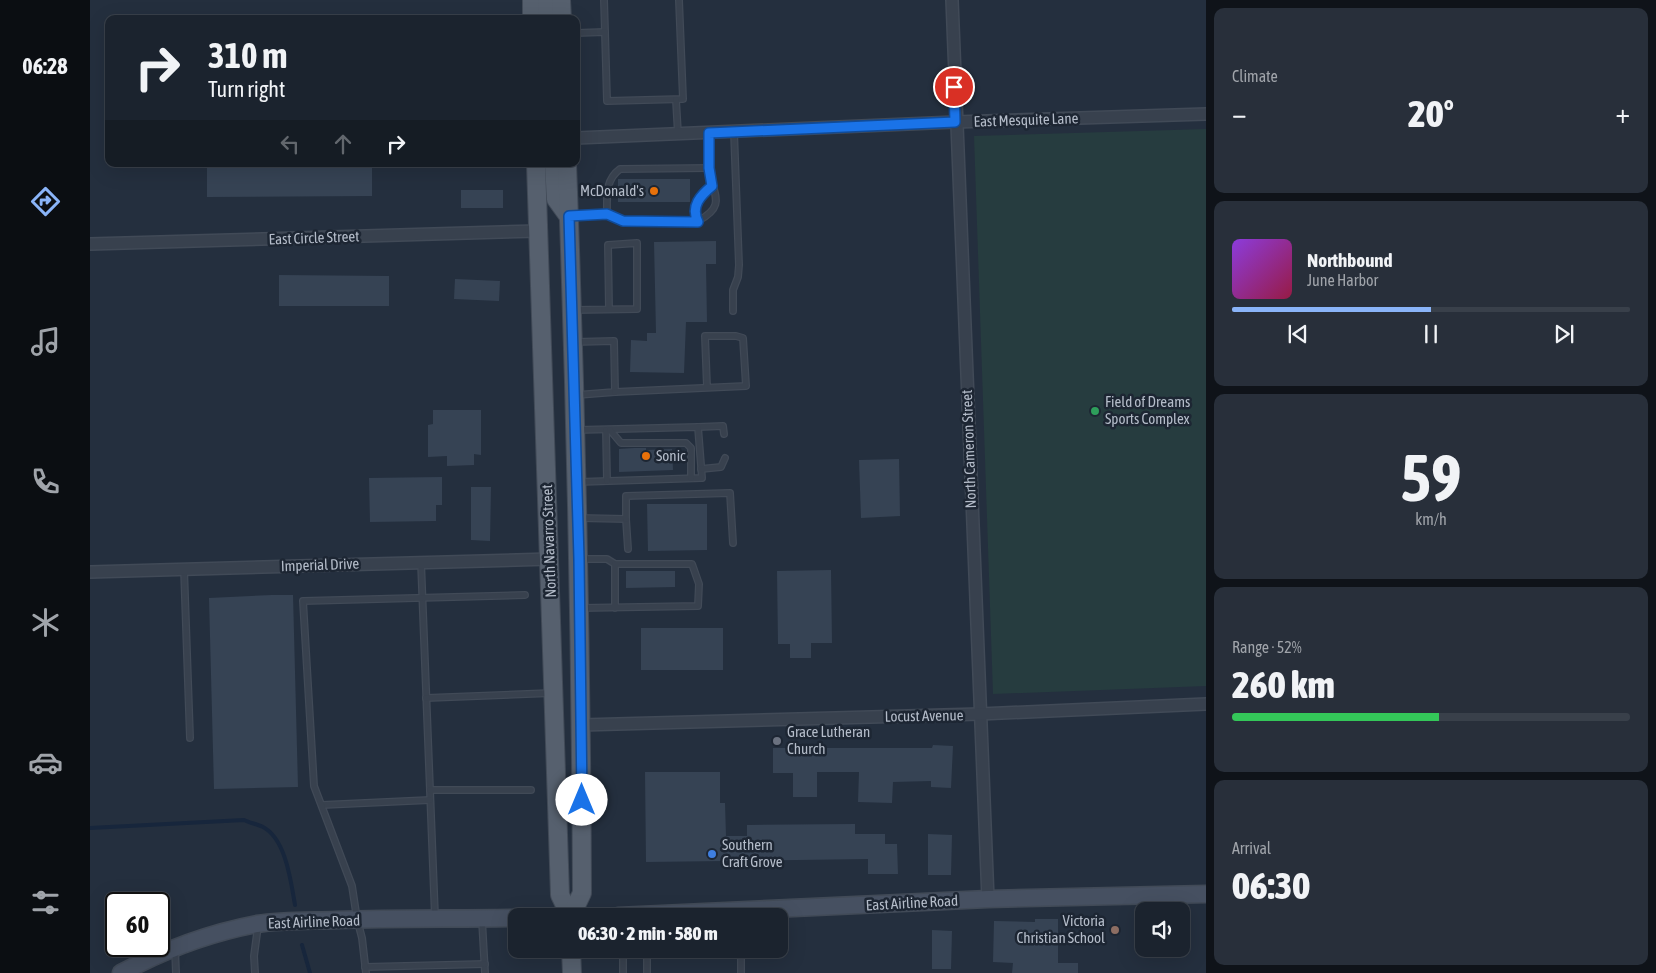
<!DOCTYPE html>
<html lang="en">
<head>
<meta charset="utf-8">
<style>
  body { margin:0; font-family:"Asap Condensed",sans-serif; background:#282f3a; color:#f1f3f6; height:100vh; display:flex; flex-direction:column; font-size:19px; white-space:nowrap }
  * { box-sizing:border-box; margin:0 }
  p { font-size:16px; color:#a0a4aa }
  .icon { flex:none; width:28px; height:28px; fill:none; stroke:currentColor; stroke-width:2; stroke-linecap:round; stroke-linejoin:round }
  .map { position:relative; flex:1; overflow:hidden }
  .sheet { display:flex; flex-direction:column; gap:8px; padding:8px; background:#0f1319; width:450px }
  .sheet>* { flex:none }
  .banner { position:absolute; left:15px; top:15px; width:475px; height:152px; border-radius:10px; box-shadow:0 5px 20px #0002,0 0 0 1px #39404a; background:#1b232e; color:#f1f3f6; overflow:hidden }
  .tools { position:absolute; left:1045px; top:902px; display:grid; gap:10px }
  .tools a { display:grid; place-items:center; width:55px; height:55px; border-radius:10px; background:#1b232e; box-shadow:0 5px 20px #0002,0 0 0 1px #39404a; font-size:25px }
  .speed { position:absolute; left:15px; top:892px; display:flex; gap:10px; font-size:25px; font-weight:700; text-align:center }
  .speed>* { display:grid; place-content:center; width:65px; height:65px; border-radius:50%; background:#1b232e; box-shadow:0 5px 20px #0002,0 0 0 1px #39404a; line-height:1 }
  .speed .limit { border:2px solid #111; border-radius:8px; background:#fff; color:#111 }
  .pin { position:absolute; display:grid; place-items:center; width:42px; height:42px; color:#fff; margin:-21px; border:2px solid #fff; border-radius:50%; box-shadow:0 1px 5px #0007 }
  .me { position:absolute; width:55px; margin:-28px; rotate:0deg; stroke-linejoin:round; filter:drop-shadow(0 0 4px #0008) }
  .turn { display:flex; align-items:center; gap:18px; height:105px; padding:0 20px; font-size:22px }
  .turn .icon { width:65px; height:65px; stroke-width:2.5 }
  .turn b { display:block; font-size:35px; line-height:42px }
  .lanes { display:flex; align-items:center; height:48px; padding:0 20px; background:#0003; justify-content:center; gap:25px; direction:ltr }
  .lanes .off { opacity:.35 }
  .big { font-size:38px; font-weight:800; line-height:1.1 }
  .sheet .widget { flex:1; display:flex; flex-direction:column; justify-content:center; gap:8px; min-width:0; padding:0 18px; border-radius:10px; background:#282f3a }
  .sheet .dial { align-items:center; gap:0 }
  .dial b { font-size:65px; line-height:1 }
  .song { display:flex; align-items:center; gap:15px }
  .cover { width:60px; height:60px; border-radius:8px; background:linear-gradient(135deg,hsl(270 70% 55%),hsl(340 70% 35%)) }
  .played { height:5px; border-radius:2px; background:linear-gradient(90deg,#8ab4f8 50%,#39404a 50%) }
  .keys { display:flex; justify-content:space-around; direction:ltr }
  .heat { display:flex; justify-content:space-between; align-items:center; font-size:28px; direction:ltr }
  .charge { height:8px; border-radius:4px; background:linear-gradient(90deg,#34c759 52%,#39404a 0) }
  .trip { position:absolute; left:418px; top:908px; width:280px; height:50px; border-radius:10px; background:#1b232e; box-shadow:0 5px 20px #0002,0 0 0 1px #39404a; font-weight:800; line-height:50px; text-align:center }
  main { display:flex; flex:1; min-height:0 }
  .tab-bar { display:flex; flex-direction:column; width:90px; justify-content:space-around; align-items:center; background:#0b0e12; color:#a0a4aa }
  .tab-bar .icon { width:35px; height:35px }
  .tab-bar .selected { color:#8ab4f8 }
  .tab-bar b { font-size:22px; color:#f1f3f6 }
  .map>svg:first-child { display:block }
</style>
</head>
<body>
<main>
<nav class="tab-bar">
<b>06:28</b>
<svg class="icon selected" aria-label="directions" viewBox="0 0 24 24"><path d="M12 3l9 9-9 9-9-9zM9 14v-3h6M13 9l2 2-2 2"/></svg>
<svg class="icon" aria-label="music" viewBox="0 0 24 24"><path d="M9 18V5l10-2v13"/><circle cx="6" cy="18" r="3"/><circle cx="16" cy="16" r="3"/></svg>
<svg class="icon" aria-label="phone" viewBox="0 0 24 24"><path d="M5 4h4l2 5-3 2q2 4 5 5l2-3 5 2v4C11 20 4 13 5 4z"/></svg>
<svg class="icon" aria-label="climate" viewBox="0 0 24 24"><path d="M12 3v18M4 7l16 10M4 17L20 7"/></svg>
<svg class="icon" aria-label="car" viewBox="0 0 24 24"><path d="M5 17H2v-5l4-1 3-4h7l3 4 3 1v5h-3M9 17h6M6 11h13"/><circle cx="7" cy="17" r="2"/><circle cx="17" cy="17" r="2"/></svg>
<svg class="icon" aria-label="filters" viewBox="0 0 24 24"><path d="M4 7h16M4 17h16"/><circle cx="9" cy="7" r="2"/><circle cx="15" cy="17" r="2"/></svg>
</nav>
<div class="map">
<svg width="1116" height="973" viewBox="0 0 1116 973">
  <rect width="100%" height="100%" fill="#242f3e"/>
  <!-- green -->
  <polygon fill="#263c3f" points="1116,129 1116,686 903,694 884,136"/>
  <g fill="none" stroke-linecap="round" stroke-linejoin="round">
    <!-- stream -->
    <g stroke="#17263c" stroke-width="4">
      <path d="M0,828L154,820C160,823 167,824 173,827C196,839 201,882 205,905"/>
      <polyline points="212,945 220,973"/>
    </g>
  </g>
  <!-- building -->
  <g fill="#364354">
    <polygon points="117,164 282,164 282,196 117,197"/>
    <rect x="528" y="179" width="72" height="23"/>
    <rect x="371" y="190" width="42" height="18"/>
    <polygon points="626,241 626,264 616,264 617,322 596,322 594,373 540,372 541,340 557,341 557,333 566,333 564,242"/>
    <polygon points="189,275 299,276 299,306 189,306"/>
    <polygon points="365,279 410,281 409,301 364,299"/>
    <polygon points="343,410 391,410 391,455 384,454 384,465 357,466 357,456 338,457 338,425 343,424"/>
    <polygon points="544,448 556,448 556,450 582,449 583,470 529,472 529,449"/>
    <polygon points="809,459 810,516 771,518 769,460"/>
    <polygon points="352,477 352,505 346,505 346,521 280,522 279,478"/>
    <polygon points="381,487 401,487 400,541 381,540"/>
    <polygon points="557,504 617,504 617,550 558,551"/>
    <polygon points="741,570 742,643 721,643 721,658 700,658 700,644 688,644 687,571"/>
    <polygon points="536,571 585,571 585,587 536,588"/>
    <polygon points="182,595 203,595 208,787 124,789 119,598"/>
    <rect x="551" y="628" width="82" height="42"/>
    <polygon points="843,745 863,746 861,788 841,787 841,781 803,782 802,803 768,802 769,772 727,772 727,797 703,797 703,773 683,773 683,748 842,748"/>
    <polygon points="555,772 630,772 630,803 635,803 636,836 657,836 657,825 765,824 765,834 795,834 795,844 807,844 808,874 778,874 778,859 556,862"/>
    <polygon points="838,834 862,835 861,875 838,875"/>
    <polygon points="945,919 968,919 968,963 988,963 988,973 922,973 923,963 903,962 904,921 945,922"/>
    <polygon points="842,930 862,931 861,969 842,969"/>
  </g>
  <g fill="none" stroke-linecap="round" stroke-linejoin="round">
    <!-- lane casing -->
    <g stroke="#414a57" stroke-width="8">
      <g id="lane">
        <polyline points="514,0 515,32"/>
        <polyline points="486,33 515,32 517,101 593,99 589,0"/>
        <polyline points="586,100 588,134"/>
        <path d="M517,214C517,196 515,180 530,169L619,168"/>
        <path d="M481,216L517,214L533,221H608C638,205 622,194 619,168C618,157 619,145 619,133"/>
        <path d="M608,221C600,206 611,195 622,186"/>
        <polyline points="484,310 547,309 547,243 518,245 519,309"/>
        <polyline points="643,311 643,290 648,277 649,265 644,132"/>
        <polyline points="484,342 524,341 525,392 487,395"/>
        <polyline points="525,392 656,386 653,338 646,336 615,336 617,387"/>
        <polyline points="608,427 633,426 634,434"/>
        <polyline points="487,430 608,427 612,478 488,482"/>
        <polyline points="516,430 517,481"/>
        <polyline points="520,430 531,443 596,443 601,448 601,478"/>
        <polyline points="611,469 631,467 635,458"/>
        <polyline points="490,518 536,519 538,549"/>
        <polyline points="536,519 536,496 640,493 643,543"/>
        <polyline points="491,559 517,559 525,564"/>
        <polyline points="331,562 345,917"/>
        <polyline points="94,569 100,738"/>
        <polyline points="491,608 608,606 609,584 602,564 525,564 525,608"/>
        <polyline points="336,698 462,693"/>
        <polyline points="340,790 441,790"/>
        <polyline points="232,805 340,800"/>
        <polyline points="392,920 395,973"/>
        <polyline points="85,949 86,973"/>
        <polyline points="275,967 395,964"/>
        <polyline points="165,973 164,956 168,926"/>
        <polyline points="276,973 272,938 267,919 262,886 224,786 213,601 435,595"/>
        <polyline points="533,973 533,955 557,955"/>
        <polyline points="557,973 557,955 651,955 658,949"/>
        <polyline points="651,973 651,955"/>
      </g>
    </g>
    <!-- street casing -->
    <g stroke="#414a57" stroke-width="14">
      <g id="street">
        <polyline points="862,0 898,899"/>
        <polyline points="486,138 865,122 1116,114"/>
        <polyline points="0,244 448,231"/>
        <polyline points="0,572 460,559"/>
        <polyline points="491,725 890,714 1116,704"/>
      </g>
    </g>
    <!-- secondary casing -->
    <g stroke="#414a57" stroke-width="19">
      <g id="secondary">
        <polyline points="528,916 898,899 1116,894"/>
        <path d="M31,973C74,950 119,933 167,924C193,920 221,921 247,920C307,918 367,919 426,918"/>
      </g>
    </g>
    <!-- primary casing -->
    <g stroke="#414a57" stroke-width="20">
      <g id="primary">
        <polyline points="442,0 442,19"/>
        <polyline points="457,0 458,19"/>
        <polyline points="471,0 472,19"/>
        <polyline points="446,164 470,895 480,916"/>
        <polyline points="464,164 466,199 479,217"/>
        <path d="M477,164C486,407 491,650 492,893L481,916"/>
        <polyline points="481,949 482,973"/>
      </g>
    </g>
    <!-- lane -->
    <use href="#lane" stroke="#38414e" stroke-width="5.5"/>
    <!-- street -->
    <use href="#street" stroke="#38414e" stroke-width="11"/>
    <!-- secondary -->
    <use href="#secondary" stroke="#465061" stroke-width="16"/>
    <!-- primary -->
    <use href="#primary" stroke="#56606e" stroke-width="18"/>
  </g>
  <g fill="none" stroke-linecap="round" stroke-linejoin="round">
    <!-- route casing -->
    <g stroke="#114b97" stroke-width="12">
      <path id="route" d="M492,800L489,559L479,216L517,214L533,221L608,222C600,206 611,195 622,186L619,168V133L865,122L864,87"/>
    </g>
    <!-- route -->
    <use href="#route" stroke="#1a73e8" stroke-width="9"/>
  </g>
  <!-- markers -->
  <g fill="#e8710a" stroke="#1d2633" stroke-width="2">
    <circle cx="564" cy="191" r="5"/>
    <circle cx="556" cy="456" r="5"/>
  </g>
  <circle fill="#2e9e5b" stroke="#1d2633" stroke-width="2" cx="1005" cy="411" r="5"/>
  <circle fill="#6b7280" stroke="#1d2633" stroke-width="2" cx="687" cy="741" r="5"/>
  <circle fill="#3f7fe0" stroke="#1d2633" stroke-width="2" cx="622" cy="854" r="5"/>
  <circle fill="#8d6e63" stroke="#1d2633" stroke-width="2" cx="1025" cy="930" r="5"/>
  <g text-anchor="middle" stroke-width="5" stroke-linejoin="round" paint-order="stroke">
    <!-- street labels -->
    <g font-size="15" fill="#b4bcc9" stroke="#1d2633">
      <text transform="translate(936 120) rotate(-2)" y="5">East Mesquite Lane</text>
      <text transform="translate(224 238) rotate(-2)" y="5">East Circle Street</text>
      <text transform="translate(879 449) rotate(-92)" y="5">North Cameron Street</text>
      <text transform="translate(459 541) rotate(-92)" y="5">North Navarro Street</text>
      <text transform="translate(230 565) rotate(-2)" y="5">Imperial Drive</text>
      <text transform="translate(834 716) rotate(-1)" y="5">Locust Avenue</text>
      <text transform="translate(822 903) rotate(-3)" y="5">East Airline Road</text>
      <text transform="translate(224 922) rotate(-2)" y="5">East Airline Road</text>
    </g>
    <!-- poi labels -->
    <g font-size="15" fill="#b4bcc9" stroke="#1d2633" text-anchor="start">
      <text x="554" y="196" text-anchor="end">McDonald's</text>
      <text x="1015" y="407">Field of Dreams<tspan x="1015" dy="17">Sports Complex</tspan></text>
      <text x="566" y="461">Sonic</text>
      <text x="697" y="737">Grace Lutheran<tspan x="697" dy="17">Church</tspan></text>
      <text x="632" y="850">Southern<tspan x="632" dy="17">Craft Grove</tspan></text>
      <text x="1015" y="926" text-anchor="end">Victoria<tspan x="1015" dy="17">Christian School</tspan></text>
    </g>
  </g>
</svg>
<div class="tools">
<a><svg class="icon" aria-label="sound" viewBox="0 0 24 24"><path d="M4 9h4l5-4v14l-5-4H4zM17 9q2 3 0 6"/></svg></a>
</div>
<div class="speed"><div class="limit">60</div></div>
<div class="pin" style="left:864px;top:87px;background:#d93025"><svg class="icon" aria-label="arrive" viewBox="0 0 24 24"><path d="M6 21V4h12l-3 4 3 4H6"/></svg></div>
<svg class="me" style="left:492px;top:800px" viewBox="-20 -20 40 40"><circle r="19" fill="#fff"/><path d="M0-13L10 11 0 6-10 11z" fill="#1a73e8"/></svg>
<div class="trip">06:30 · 2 min · 580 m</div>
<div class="banner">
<div class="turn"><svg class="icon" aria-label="right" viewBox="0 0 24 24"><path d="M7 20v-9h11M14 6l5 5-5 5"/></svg><div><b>310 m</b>Turn right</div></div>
<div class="lanes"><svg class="icon off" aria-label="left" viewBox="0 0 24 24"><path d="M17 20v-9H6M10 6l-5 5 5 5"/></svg><svg class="icon off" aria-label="ahead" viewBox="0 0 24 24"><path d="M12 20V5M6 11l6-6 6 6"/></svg><svg class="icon" aria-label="right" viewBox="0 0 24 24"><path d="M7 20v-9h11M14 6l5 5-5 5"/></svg></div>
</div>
</div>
<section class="sheet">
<div class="widget"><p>Climate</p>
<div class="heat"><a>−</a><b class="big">20°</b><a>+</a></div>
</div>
<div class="widget">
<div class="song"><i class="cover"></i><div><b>Northbound</b><p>June Harbor</p></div></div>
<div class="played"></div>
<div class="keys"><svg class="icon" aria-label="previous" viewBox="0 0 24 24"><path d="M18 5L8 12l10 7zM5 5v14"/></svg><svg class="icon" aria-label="pause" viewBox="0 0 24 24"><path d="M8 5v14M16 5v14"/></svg><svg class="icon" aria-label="next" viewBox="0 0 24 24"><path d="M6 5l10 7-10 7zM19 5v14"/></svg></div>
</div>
<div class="widget dial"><b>59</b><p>km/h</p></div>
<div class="widget"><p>Range · 52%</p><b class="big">260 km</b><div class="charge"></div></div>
<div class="widget"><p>Arrival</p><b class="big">06:30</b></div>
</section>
</main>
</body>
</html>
